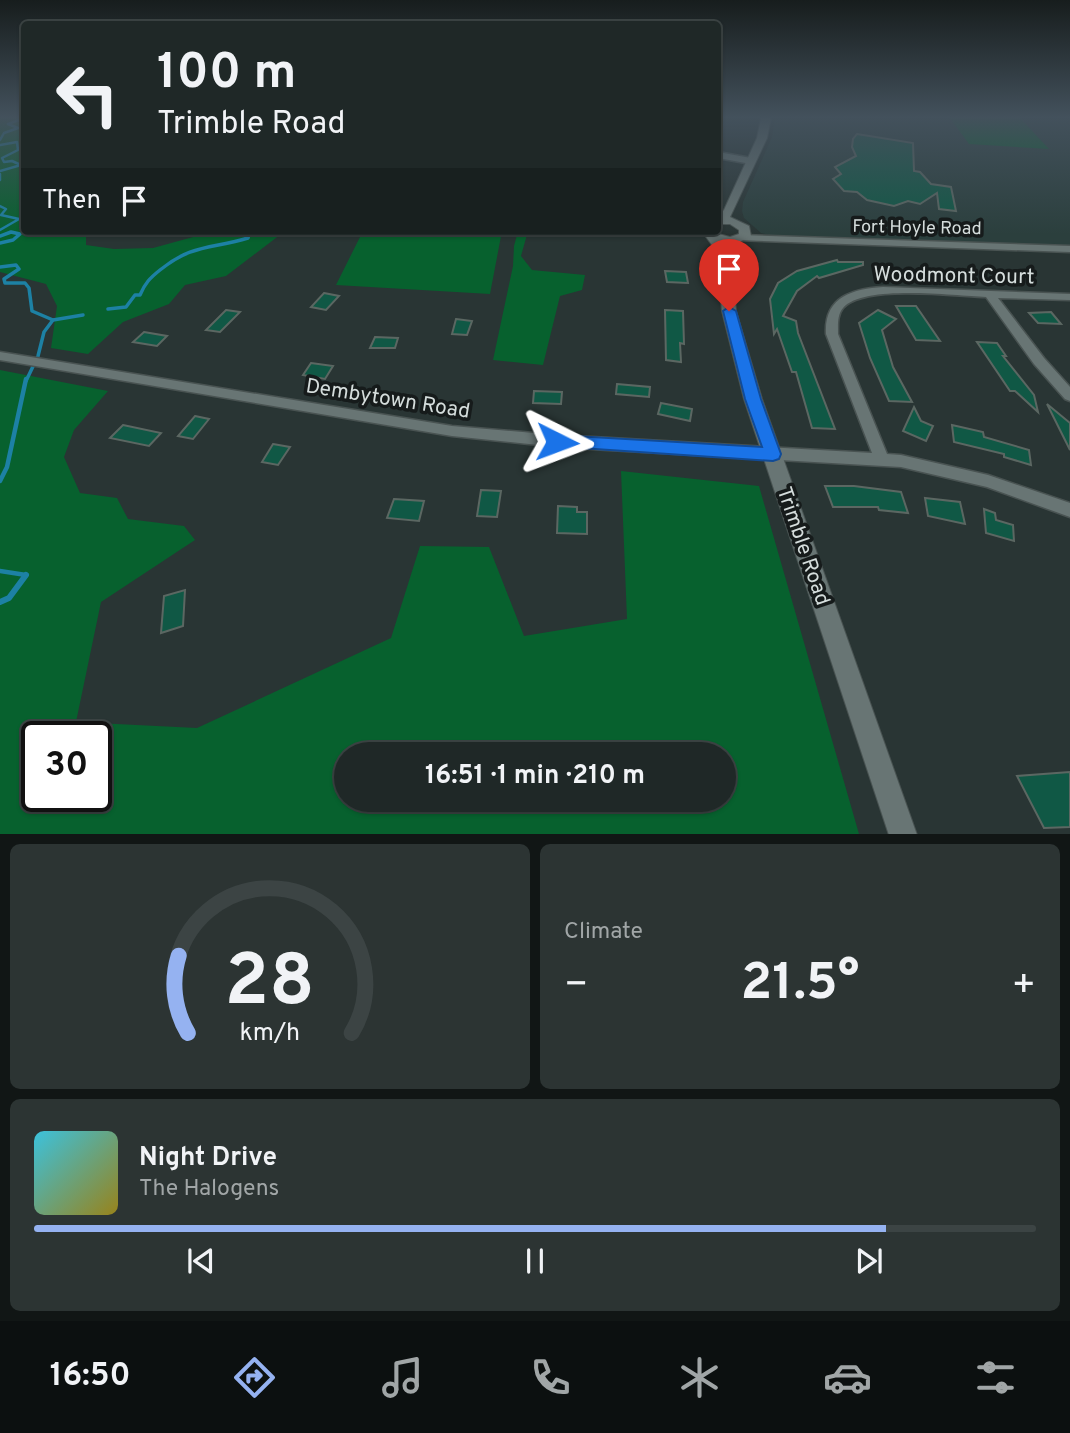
<!DOCTYPE html>
<html lang="en">
<head>
<meta charset="utf-8">
<style>
  body { margin:0; font-family:Overpass,sans-serif; background:#2c3433; color:#f1f3f6; height:100vh; display:flex; flex-direction:column; font-size:26px; white-space:nowrap }
  * { box-sizing:border-box; margin:0 }
  p { font-size:23px; color:#a1a6a7 }
  .icon { flex:none; width:38px; height:38px; fill:none; stroke:currentColor; stroke-width:2; stroke-linecap:round; stroke-linejoin:round }
  .map { position:relative; height:834px; overflow:hidden }
  .side { display:flex; flex-direction:column; gap:10px; padding:10px; background:#111615; flex:1 }
  .side>* { flex:none }
  .hud { position:absolute; left:21px; top:21px; width:700px; height:214px; border-radius:7px; box-shadow:0 2px 5px #0004,0 0 0 2px #3c4444; background:#1f2827; color:#f1f3f6; overflow:hidden }
  .speed { position:absolute; left:21px; top:721px; display:flex; gap:14px; font-size:35px; font-weight:700; text-align:center }
  .speed>* { display:grid; place-content:center; width:91px; height:91px; border-radius:50%; background:#1f2827; box-shadow:0 2px 5px #0004,0 0 0 2px #3c4444; line-height:1 }
  .speed .limit { border:4px solid #111; border-radius:10px; background:#fff; color:#111 }
  .pin { position:absolute; display:grid; place-items:center; width:60px; height:60px; color:#fff; margin:-72px -30px; border-radius:50% 50% 50% 0; rotate:-45deg; box-shadow:0 0 7px #0007 }
  .pin .icon { rotate:45deg }
  .me { position:absolute; width:77px; margin:-38px; rotate:93deg; stroke-linejoin:round; filter:drop-shadow(0 0 5px #0008) }
  .turn { display:flex; align-items:center; gap:24px; height:147px; padding:0 21px; font-size:32px }
  .turn .icon { width:91px; height:91px; stroke-width:2.5 }
  .turn b { display:block; font-size:49px; line-height:60px }
  .then { display:flex; align-items:center; height:66px; padding:0 21px; background:#0003; gap:14px; font-size:26px }
  .big { font-size:52px; font-weight:700; line-height:1.1 }
  .side .tile { flex:1; display:flex; flex-direction:column; justify-content:center; gap:10px; min-width:0; padding:0 24px; border-radius:10px; background:#2c3433 }
  .side .dial { align-items:center; gap:0 }
  .dial svg { height:182px; overflow:visible; fill:none; stroke:#3c4444; stroke-width:7; stroke-linecap:round; text-anchor:middle }
  .dial text { fill:#f1f3f6; stroke:none }
  .song { display:flex; align-items:center; gap:21px }
  .cover { width:84px; height:84px; border-radius:10px; background:linear-gradient(135deg,hsl(190 70% 55%),hsl(50 70% 35%)) }
  .played { height:7px; border-radius:4px; background:linear-gradient(90deg,#95b2f1 85%,#3c4444 85%) }
  .keys { display:flex; justify-content:space-around; direction:ltr }
  .heat { display:flex; justify-content:space-between; align-items:center; font-size:38px; direction:ltr }
  .side .tiles { flex:1; display:grid; gap:10px; grid-template-columns:1fr 1fr }
  .tile:last-child { grid-column:span 2 }
  .trip { position:absolute; left:334px; top:742px; width:402px; height:70px; border-radius:35px; background:#1f2827; box-shadow:0 2px 5px #0004,0 0 0 2px #3c4444; font-weight:700; line-height:70px; text-align:center }
  .tabs { display:flex; height:112px; justify-content:space-around; align-items:center; background:#0c1010; color:#a1a6a7 }
  .tabs .icon { width:49px; height:49px }
  .tabs .selected { color:#95b2f1 }
  .tabs b { font-size:32px; color:#f1f3f6 }
  .map>svg:first-child { display:block }
</style>
</head>
<body>
<div class="map">
<svg width="1070" height="835" viewBox="0 0 1070 835">
  <rect width="100%" height="100%" fill="#293534"/>
  <!-- built -->
  <polygon fill="#2b3f3d" points="775,118 1070,118 1070,246 773,236 761,233 744,218 742,211 743,202 772,137"/>
  <!-- green -->
  <g fill="#07612e" fill-rule="evenodd">
    <polygon points="0,118 24,118 24,231 86,231 86,245 114,249 153,248 215,231 285,231 226,276 185,285 169,304 123,322 88,354 51,348 57,306 46,284 0,272"/>
    <polygon points="950,118 1020,118 1049,149 969,144"/>
    <polygon points="378,231 502,231 490,294 336,285 361,235"/>
    <polygon points="518,231 528,231 521,256 532,270 585,275 582,290 560,296 543,365 493,360 513,266 514,246"/>
    <path d="M0,370L108,391L74,430L64,457L80,493L117,498L128,519L184,526L195,540L101,602L76,722L197,728L391,638L420,546L489,547L524,636L627,619L621,471L759,486L859,834H0ZM37,737H96V796H37ZM346,754H724V800H346Z"/>
  </g>
  <g fill="none" stroke-linecap="round" stroke-linejoin="round">
    <!-- stream-far3 -->
    <g stroke="#1d81a4" stroke-width="2.5">
      <polyline points="0,140 4,133 18,128 8,124 24,118"/>
      <polyline points="0,145 17,142 18,150 2,158 4,162 12,161 21,165 0,171"/>
      <polyline points="0,174 0,180"/>
      <polyline points="0,206 6,209 1,215 19,219 0,230"/>
    </g>
    <!-- stream-far2 -->
    <g stroke="#1d81a4" stroke-width="3.5">
      <polyline points="0,236 11,232 20,234 13,240 0,243"/>
      <polyline points="0,267 16,265 19,269 4,279 5,283 25,283 29,288 32,311 53,320 44,332 38,356 26,381"/>
      <path d="M108,309L126,307L135,295H140C145,283 150,278 160,270C192,244 211,249 248,238L250,231"/>
      <polyline points="53,320 83,315"/>
    </g>
    <!-- stream-far1 -->
    <g stroke="#1d81a4" stroke-width="4.5">
      <polyline points="0,481 7,467 26,379"/>
      <polyline points="0,571 26,575 24,577"/>
    </g>
    <!-- stream -->
    <polyline stroke="#1d81a4" stroke-width="6" points="0,602 9,598 26,575"/>
  </g>
  <!-- building -->
  <g fill="#105845" stroke="#5b6762" stroke-width="2">
    <polygon points="857,134 913,143 914,171 920,172 931,184 951,187 956,211 939,209 937,193 920,204 908,201 894,206 867,200 857,192 844,191 833,179 841,174 835,167 856,156 852,147 853,139"/>
    <polygon points="837,260 838,262 863,262 863,265 819,278 817,276 797,291 783,316 796,321 798,333 835,429 812,428 796,372 792,372 777,329 774,334 770,299 778,283 797,271"/>
    <polygon points="665,271 686,272 688,283 667,282"/>
    <polygon points="324,293 339,296 326,310 311,307"/>
    <polygon points="896,306 916,306 940,341 916,340"/>
    <polygon points="226,310 240,312 220,332 206,330"/>
    <polygon points="665,310 683,311 684,344 680,343 681,362 666,360"/>
    <polygon points="878,310 896,319 882,330 893,367 912,402 889,401 870,358 859,323"/>
    <polygon points="1051,312 1061,324 1038,323 1029,313"/>
    <polygon points="456,319 472,321 467,335 452,334"/>
    <polygon points="144,332 167,336 157,346 133,342"/>
    <polygon points="375,337 398,338 395,348 370,348"/>
    <polygon points="977,342 997,343 1006,356 1003,356 1034,395 1038,412 1015,391 1010,391"/>
    <polygon points="311,363 333,366 325,379 303,375"/>
    <polygon points="617,384 650,387 649,397 616,394"/>
    <polygon points="534,391 562,392 561,404 533,403"/>
    <polygon points="661,403 692,409 690,421 658,414"/>
    <polygon points="1047,404 1070,423 1070,450"/>
    <polygon points="914,407 921,421 933,426 926,441 903,431"/>
    <polygon points="195,416 209,419 193,439 178,436"/>
    <polygon points="123,425 161,433 149,446 110,438"/>
    <polygon points="952,425 983,432 984,437 1029,450 1031,465 1004,457 1004,454 954,442"/>
    <polygon points="273,444 290,447 278,465 262,462"/>
    <polygon points="825,486 854,486 901,492 908,513 879,510 878,507 833,507"/>
    <polygon points="481,490 501,491 497,517 477,516"/>
    <polygon points="925,498 960,502 965,524 928,516"/>
    <polygon points="394,499 424,501 419,521 387,518"/>
    <polygon points="558,506 577,507 577,512 587,512 587,534 557,533"/>
    <polygon points="984,509 995,513 996,520 1013,525 1014,541 986,533"/>
    <polygon points="185,590 183,626 161,633 164,596"/>
    <polygon points="1070,772 1070,827 1044,828 1017,776"/>
  </g>
  <g fill="none" stroke-linecap="round" stroke-linejoin="round">
    <!-- minor casing -->
    <g stroke="#495352" stroke-width="3">
      <g id="minor">
        <polygon points="718,152 751,158 755,161 751,164 718,158"/>
        <polygon points="741,235 1070,246 1070,252 737,240 736,238"/>
        <path d="M883,287L1070,294V300L998,298L1044,358L1070,387V401L1065,399L1034,364L986,297C954,296 864,284 843,308C837,315 838,325 838,334L887,454L901,455L988,475L1070,503V517L987,487L901,467L557,447L452,436L0,360V352L452,426L557,435L872,453L826,334C824,297 852,289 883,287Z"/>
      </g>
    </g>
    <!-- tertiary casing -->
    <g stroke="#495352" stroke-width="2">
      <polygon id="tertiary" points="761,118 771,118 767,138 730,217 749,226 751,236 735,244 724,243 731,252 736,311 762,399 917,835 889,835 744,399 722,311 717,252 704,234 707,231 730,237 739,234 739,230 730,224 718,224 718,216 724,210 757,138"/>
    </g>
    <!-- minor -->
    <use href="#minor" fill="#687574" fill-rule="evenodd"/>
    <!-- tertiary -->
    <use href="#tertiary" fill="#687574" fill-rule="evenodd"/>
  </g>
  <!-- sky -->
  <linearGradient id="sky" x2="0" y2="1"><stop stop-color="#171d1d"/><stop offset="0.5" stop-color="#43515c"/><stop offset="1" stop-color="#43515c" stop-opacity="0"/></linearGradient>
  <rect width="1070" height="234" fill="url(#sky)"/>
  <!-- route -->
  <polygon fill="#1a73e8" stroke="#114b97" stroke-width="2" points="729,307 736,311 761,399 781,454 779,459 773,461 551,446 549,442 557,435 762,447 745,399 723,311"/>
  <g text-anchor="middle" stroke-width="7" stroke-linejoin="round" paint-order="stroke">
    <!-- far-street labels -->
    <g font-size="18" fill="#d5dddc" stroke="#161b1b">
      <text transform="translate(917 227) rotate(1)" y="6">Fort Hoyle Road</text>
    </g>
    <!-- street labels -->
    <g font-size="21" fill="#d5dddc" stroke="#161b1b">
      <text transform="translate(954 275) rotate(1)" y="7">Woodmont Court</text>
      <text transform="translate(388 398) rotate(9)" y="7">Dembytown Road</text>
      <text transform="translate(804 546) rotate(71)" y="7">Trimble Road</text>
    </g>
  </g>
</svg>
<div class="speed"><div class="limit">30</div></div>
<div class="pin" style="left:729px;top:311px;background:#d93025"><svg class="icon" aria-label="arrive" viewBox="0 0 24 24"><path d="M6 21V4h12l-3 4 3 4H6"/></svg></div>
<svg class="me" style="left:557px;top:442px" viewBox="-20 -20 40 40"><path d="M0-17L14 15 0 8-14 15z" fill="#1a73e8" stroke="#fff" stroke-width="4"/></svg>
<div class="trip">16:51 · 1 min · 210 m</div>
<div class="hud">
<div class="turn"><svg class="icon" aria-label="left" viewBox="0 0 24 24"><path d="M17 20v-9H6M10 6l-5 5 5 5"/></svg><div><b>100 m</b>Trimble Road</div></div>
<div class="then">Then<svg class="icon" aria-label="arrive" viewBox="0 0 24 24"><path d="M6 21V4h12l-3 4 3 4H6"/></svg></div>
</div>
</div>
<section class="side">
<div class="tiles">
<div class="tile dial"><svg viewBox="0 0 100 80">
<path d="M14 69A42 42 0 1 1 86 69"/>
<path d="M14 69A42 42 0 0 1 10 35" stroke="#95b2f1"/>
<text x="50" y="56" font-size="32" font-weight="700">28</text>
<text x="50" y="72" font-size="11">km/h</text>
</svg></div>
<div class="tile"><p>Climate</p>
<div class="heat"><a>−</a><b class="big">21.5°</b><a>+</a></div>
</div>
<div class="tile">
<div class="song"><i class="cover"></i><div><b>Night Drive</b><p>The Halogens</p></div></div>
<div class="played"></div>
<div class="keys"><svg class="icon" aria-label="previous" viewBox="0 0 24 24"><path d="M18 5L8 12l10 7zM5 5v14"/></svg><svg class="icon" aria-label="pause" viewBox="0 0 24 24"><path d="M8 5v14M16 5v14"/></svg><svg class="icon" aria-label="next" viewBox="0 0 24 24"><path d="M6 5l10 7-10 7zM19 5v14"/></svg></div>
</div>
</div>
</section>
<nav class="tabs">
<b>16:50</b>
<svg class="icon selected" aria-label="directions" viewBox="0 0 24 24"><path d="M12 3l9 9-9 9-9-9zM9 14v-3h6M13 9l2 2-2 2"/></svg>
<svg class="icon" aria-label="music" viewBox="0 0 24 24"><path d="M9 18V5l10-2v13"/><circle cx="6" cy="18" r="3"/><circle cx="16" cy="16" r="3"/></svg>
<svg class="icon" aria-label="phone" viewBox="0 0 24 24"><path d="M5 4h4l2 5-3 2q2 4 5 5l2-3 5 2v4C11 20 4 13 5 4z"/></svg>
<svg class="icon" aria-label="climate" viewBox="0 0 24 24"><path d="M12 3v18M4 7l16 10M4 17L20 7"/></svg>
<svg class="icon" aria-label="car" viewBox="0 0 24 24"><path d="M5 17H2v-5l4-1 3-4h7l3 4 3 1v5h-3M9 17h6M6 11h13"/><circle cx="7" cy="17" r="2"/><circle cx="17" cy="17" r="2"/></svg>
<svg class="icon" aria-label="filters" viewBox="0 0 24 24"><path d="M4 7h16M4 17h16"/><circle cx="9" cy="7" r="2"/><circle cx="15" cy="17" r="2"/></svg>
</nav>
</body>
</html>
